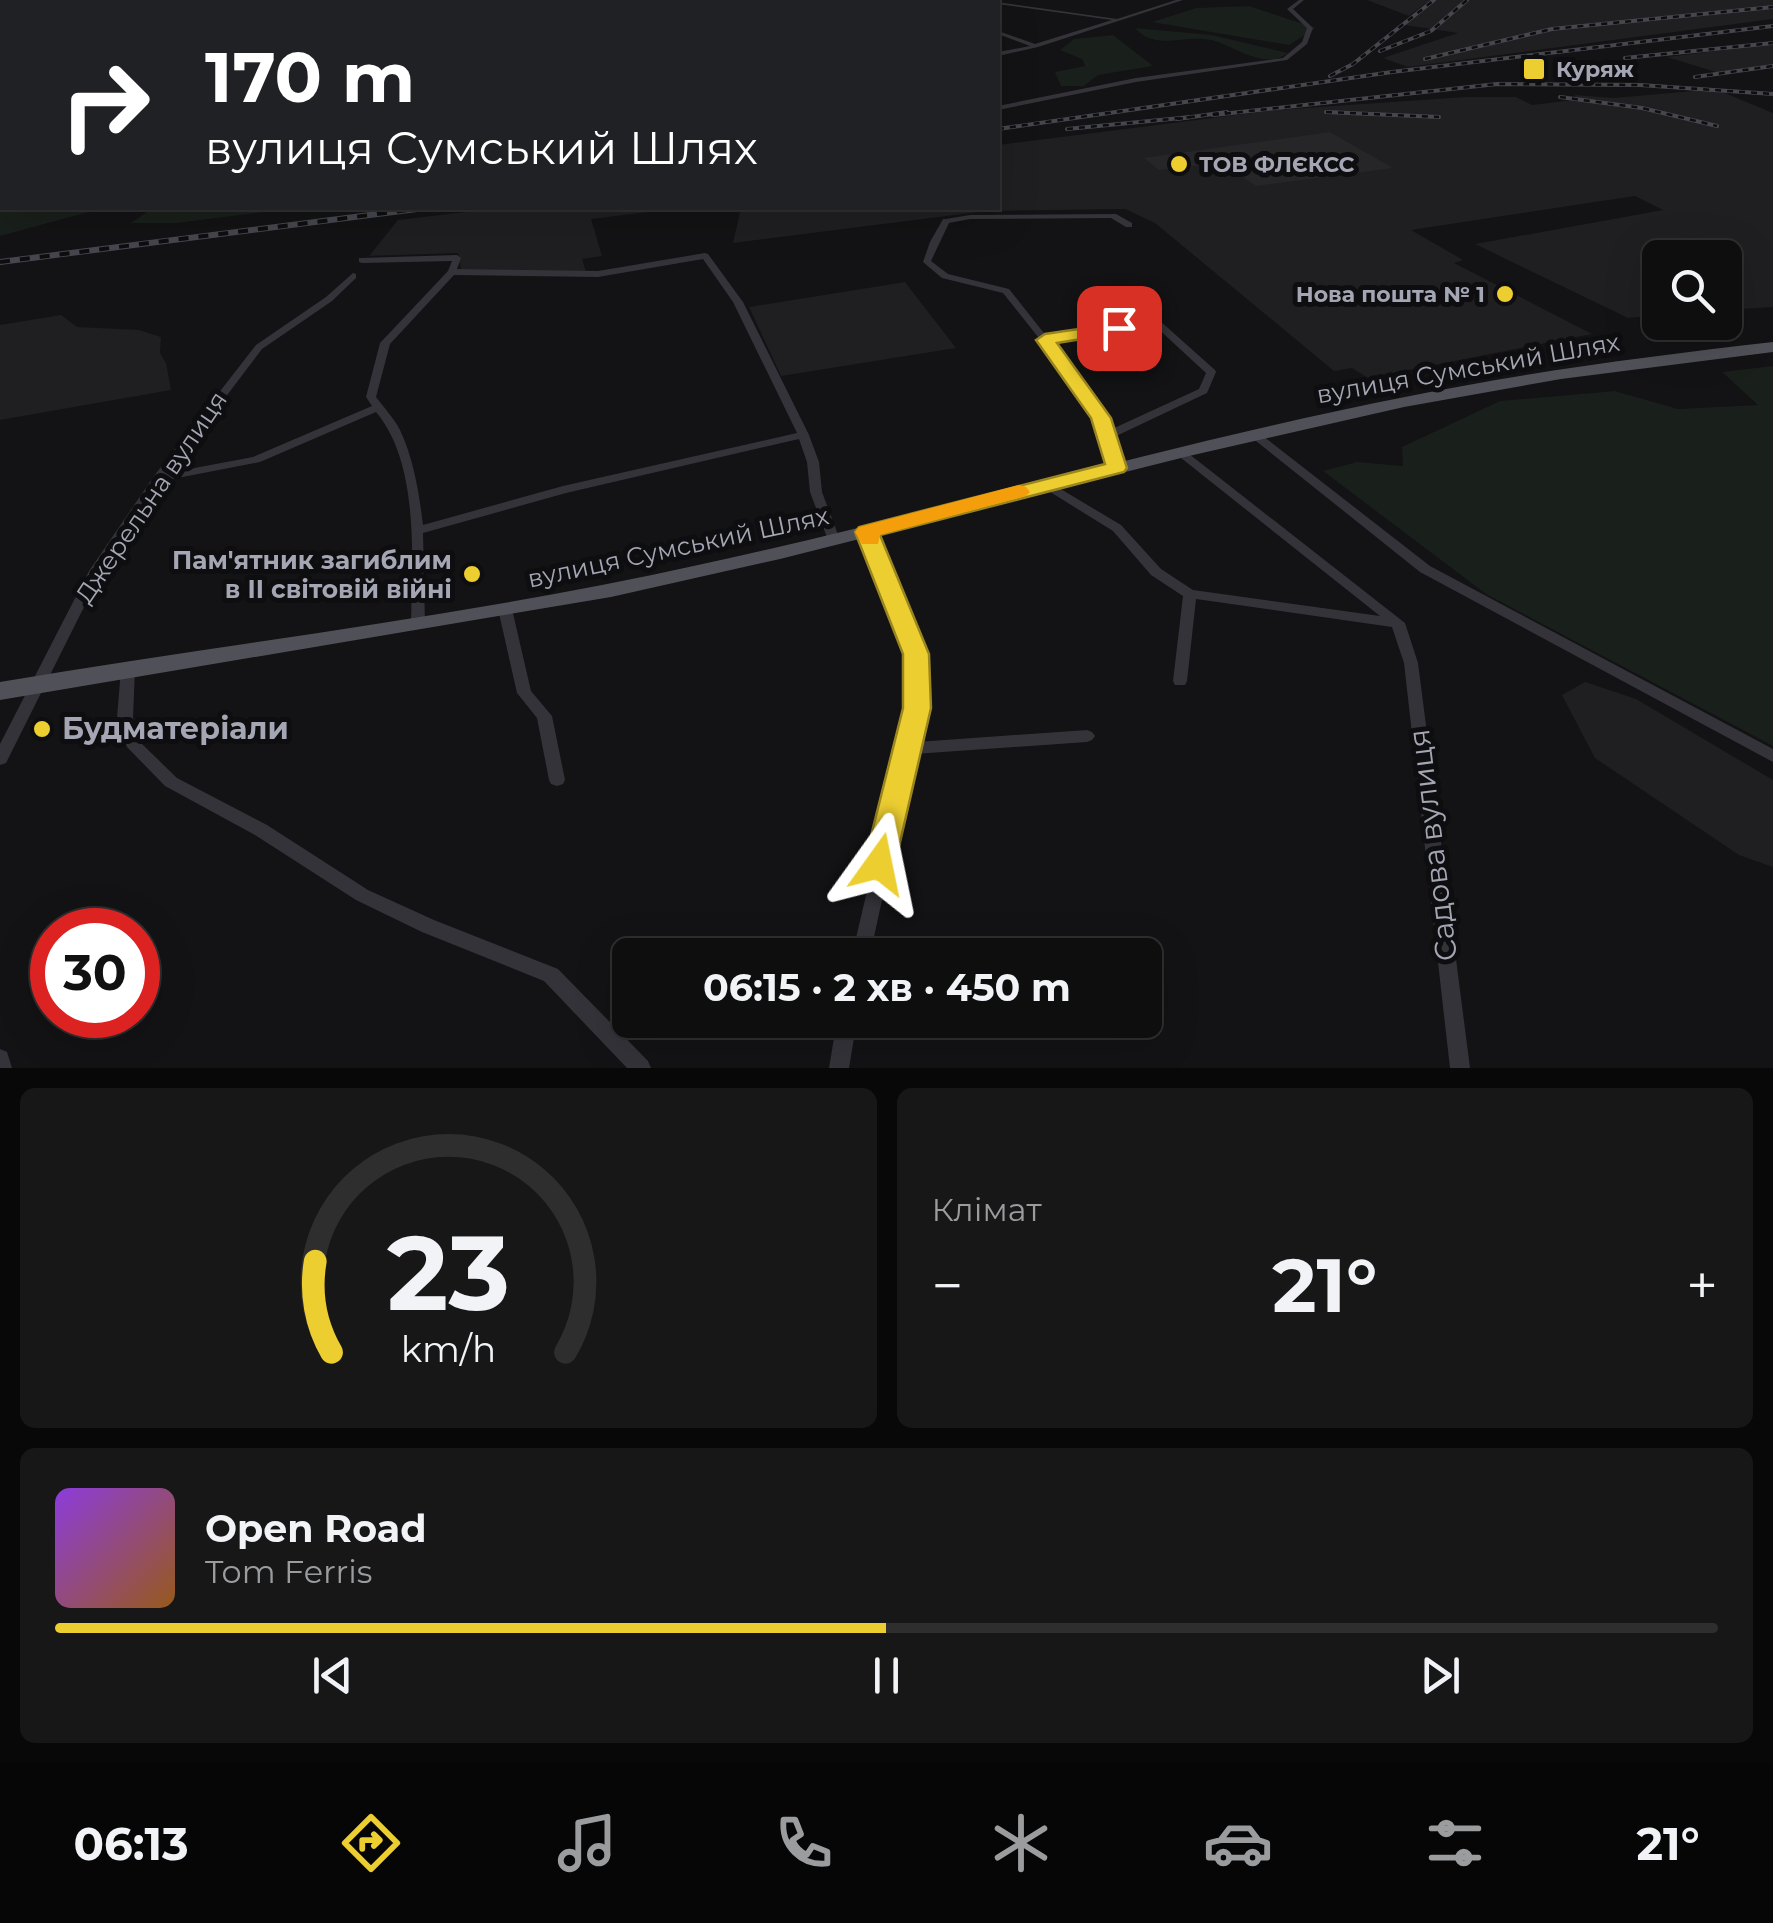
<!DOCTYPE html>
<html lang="uk">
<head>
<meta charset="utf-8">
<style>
  body { margin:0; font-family:Montserrat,sans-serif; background:#171718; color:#f1f3f6; height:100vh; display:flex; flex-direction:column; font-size:38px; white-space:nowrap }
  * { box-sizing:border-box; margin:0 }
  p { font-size:32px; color:#9b9c9e }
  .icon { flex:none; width:55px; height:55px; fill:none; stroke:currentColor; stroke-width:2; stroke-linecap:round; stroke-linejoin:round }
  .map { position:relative; height:1068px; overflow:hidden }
  .panel { display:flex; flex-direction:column; gap:20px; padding:20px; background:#080808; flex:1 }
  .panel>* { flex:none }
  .banner { position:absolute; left:0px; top:0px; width:1000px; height:210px; box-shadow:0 10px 40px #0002,0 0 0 2px #2e2e2f; background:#202124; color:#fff; overflow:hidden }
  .buttons { position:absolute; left:1642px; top:240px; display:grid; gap:20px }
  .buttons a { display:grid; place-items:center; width:100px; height:100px; border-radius:15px; background:#0e0e0f; box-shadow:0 10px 40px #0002,0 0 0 2px #2e2e2f; font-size:50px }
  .speed { position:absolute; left:30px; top:908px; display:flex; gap:20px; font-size:50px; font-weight:700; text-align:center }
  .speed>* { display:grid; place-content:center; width:130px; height:130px; border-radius:50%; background:#0e0e0f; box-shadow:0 10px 40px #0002,0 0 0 2px #2e2e2f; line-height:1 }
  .speed .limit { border:15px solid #d22; background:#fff; color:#111 }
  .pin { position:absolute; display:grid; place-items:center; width:85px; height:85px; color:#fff; margin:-42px; border-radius:20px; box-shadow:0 5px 15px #0006 }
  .me { position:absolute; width:110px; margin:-55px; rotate:12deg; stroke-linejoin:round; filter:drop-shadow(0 0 8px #0008) }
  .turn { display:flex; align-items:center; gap:35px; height:210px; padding:0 40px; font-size:45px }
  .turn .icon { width:130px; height:130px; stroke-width:2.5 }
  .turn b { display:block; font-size:70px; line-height:85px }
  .big { font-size:75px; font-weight:700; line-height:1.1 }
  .panel .card { flex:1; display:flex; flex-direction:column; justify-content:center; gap:15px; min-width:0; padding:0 35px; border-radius:15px; background:#171718 }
  .panel .dial { align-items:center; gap:0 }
  .dial svg { height:260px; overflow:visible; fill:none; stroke:#2e2e2f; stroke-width:7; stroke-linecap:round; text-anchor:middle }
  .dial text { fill:#f1f3f6; stroke:none }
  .song { display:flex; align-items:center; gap:30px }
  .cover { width:120px; height:120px; border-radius:15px; background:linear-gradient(135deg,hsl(270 70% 55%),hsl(30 70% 35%)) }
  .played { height:10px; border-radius:5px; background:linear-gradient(90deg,#edce31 50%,#2e2e2f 50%) }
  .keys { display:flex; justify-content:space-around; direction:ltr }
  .heat { display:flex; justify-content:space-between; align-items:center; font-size:55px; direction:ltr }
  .panel .tiles { flex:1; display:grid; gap:20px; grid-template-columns:1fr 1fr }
  .card:last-child { grid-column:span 2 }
  .trip { position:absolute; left:612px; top:938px; width:550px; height:100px; border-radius:15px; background:#0e0e0f; box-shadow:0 10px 40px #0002,0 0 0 2px #2e2e2f; font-weight:700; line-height:100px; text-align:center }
  .dock { display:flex; height:160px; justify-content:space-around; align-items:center; background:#060606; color:#9b9c9e }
  .dock .icon { width:70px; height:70px }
  .dock .current { color:#edce31 }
  .dock b { font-size:45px; color:#f1f3f6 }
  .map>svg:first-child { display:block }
</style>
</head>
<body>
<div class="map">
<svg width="1773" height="1068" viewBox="0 0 1773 1068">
  <rect width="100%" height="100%" fill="#131214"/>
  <!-- built -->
  <g fill="#1f1e21">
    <polygon points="1367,0 1773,0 1773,19 1408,67 1383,58 1458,33 1405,25 1427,2 1409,16"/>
    <polygon points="1773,44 1773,68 1719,73 1667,57"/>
    <polygon points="1715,89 1773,113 1773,307 1725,310 1725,258 1660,258 1660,315 1628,318 1475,244 1663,210 1635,196 1411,230 1463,260 1454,263 1592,334 1368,378 1352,368 1334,371 1155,223 1125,209 986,211 733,243 741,208 998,208 998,145 1276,110 1465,97 1516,97 1532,105 1574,100 1575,95 1614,98"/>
    <polygon points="500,208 681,208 591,219 602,256 582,259 586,272 461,269 458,253 369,256 398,220"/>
    <polygon points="905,282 956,348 781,376 749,307"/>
    <polygon points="61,315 77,327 139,330 161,337 160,353 166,363 171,390 0,420 0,325"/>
    <polygon points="1585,682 1636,699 1773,780 1773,867 1739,855 1595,758 1562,695"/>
  </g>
  <!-- green -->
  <g fill="#191f1b">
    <polygon points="1249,6 1316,28 1289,45 1152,22 1196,8"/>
    <path d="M1135,28L1212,35L1288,53C1264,71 1235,46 1211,40C1185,34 1156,52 1135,28Z"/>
    <polygon points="1113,35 1153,66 1098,75 1084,86 1061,86 1055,72 1085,66 1082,59 1060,50 1074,39"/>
    <polygon points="0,205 2,208 103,208 0,236"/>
    <polygon points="153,208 295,208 176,223 131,223"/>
    <polygon points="1773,366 1773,746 1486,594 1323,471 1357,462 1403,466 1402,447 1500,401 1615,391 1678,409 1758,405 1722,372"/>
  </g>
  <!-- building -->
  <polygon fill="#262528" points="1330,132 1393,168 1256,186 1221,163 1159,170 1144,158"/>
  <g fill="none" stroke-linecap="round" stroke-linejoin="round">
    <!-- street -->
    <g fill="#343339" fill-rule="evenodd">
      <polygon points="662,0 666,0 665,2 661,2"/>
      <polygon points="1176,0 1183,0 1038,47 998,56 998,52 1030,46 998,34 998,31 1035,44 1112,20 998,4 996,2 1117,19"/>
      <polygon points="1299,0 1304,0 1293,9 1313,28 1307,44 1287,60 1136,82 998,110 998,106 1136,78 1283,58 1302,42 1307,28 1287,9"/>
      <rect x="0" y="186" width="2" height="4"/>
      <path d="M1116,214L1132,223V227H1126L1111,218L970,219L949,223L931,261L948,274L1009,289L1047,337L1156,319L1159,320L1215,370L1216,372L1207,393L1112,438L1122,468L1116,471L1110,468L1096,418L1042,342L1003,293L942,278L923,262L930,242L943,219H946L970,215ZM1154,325L1206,373L1199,389L1110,430L1106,418L1051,342Z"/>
      <path d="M705,253L708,254L743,302L809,435L819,462L822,492L840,540L838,543H830L828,540L810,492L807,462L799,439L566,493L423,533L425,625L423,628H413L411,625C412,561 420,464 376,412L260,462L162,481L102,571L6,763L0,765V744L89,571L154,476L256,345L326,297L353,273L356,274V278L332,301L262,349L168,473L253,457L372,406L366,397L380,343L448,271L452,261L362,263L359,262V258L457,255L461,258L457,269L598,271ZM703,259L733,302L797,433L563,486L423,525C419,493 414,460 400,430C394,418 384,408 376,397L390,344L454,275L598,277Z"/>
      <polygon points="1255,432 1259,433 1430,566 1773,749 1773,762 1420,572 1251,437 1249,435"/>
      <polygon points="1180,449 1184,450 1405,623 1418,663 1470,1068 1450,1068 1404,663 1392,627 1196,599 1187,681 1185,685 1175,685 1173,681 1183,596 1151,575 1113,531 1039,485 1041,482 1049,482 1121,525 1161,569 1193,590 1380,616 1176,454 1174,452"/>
      <polygon points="867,528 873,532 923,654 924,708 917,742 1087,730 1092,732 1095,736 1092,740 1087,742 914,754 870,955 852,955 910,708 909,654 861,532"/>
      <polygon points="505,604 512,609 531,691 552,716 565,780 563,784 557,786 551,784 549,780 537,718 517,693 498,609"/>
      <polygon points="128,664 133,665 135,669 133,718 142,744 177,778 267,825 368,890 434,920 558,969 648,1061 651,1068 627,1068 544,981 422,932 356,900 255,835 165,786 127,747 117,718 121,669 123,665"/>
      <polygon points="837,1020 857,1020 849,1068 829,1068"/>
      <polygon points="0,1049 7,1052 12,1068 0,1068"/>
    </g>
    <!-- primary -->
    <path fill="#505058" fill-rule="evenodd" d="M1773,342V352L1561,379L1404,407L1189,456L780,559L611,597L0,700V682C233,643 468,616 698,565C935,514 1167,444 1405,397C1527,372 1650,356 1773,342Z"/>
    <!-- rail-far1 casing -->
    <g stroke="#46474e" stroke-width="4">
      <g id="rail-far1">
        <polyline points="1380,51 1431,31 1467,0"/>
        <polyline points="1625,58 1773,43"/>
        <polyline points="1425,59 1552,29 1773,7"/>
        <polyline points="1330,76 1353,64 1434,0"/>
        <polyline points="1695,77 1773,66"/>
        <polyline points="1560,97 1642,108 1717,126"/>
        <polyline points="1326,112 1439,117"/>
        <polyline points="1213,115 1497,84 1640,85 1773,94"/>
        <polyline points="1177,119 1227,112"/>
        <polyline points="998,129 1392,72 1773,26"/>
        <polyline points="1067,129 1191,117"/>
      </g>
    </g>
    <!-- rail casing -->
    <g stroke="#46474e" stroke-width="6">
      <polyline id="rail" points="0,262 425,208"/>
    </g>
    <!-- rail-far1 -->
    <use href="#rail-far1" stroke="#0e0d0f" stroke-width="2.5" stroke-dasharray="6" stroke-linecap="butt"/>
    <!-- rail -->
    <use href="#rail" stroke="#0e0d0f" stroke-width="4" stroke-dasharray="10" stroke-linecap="butt"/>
  </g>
  <!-- route -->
  <polygon fill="#edce31" stroke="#9a8620" stroke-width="2.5" points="1119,323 1128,328 1125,332 1057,343 1111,418 1127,468 1124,472 880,535 929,654 931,708 895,864 890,873 879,877 868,873 864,864 903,708 903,654 855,532 859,527 1105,464 1091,418 1036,340 1045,334"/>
  <!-- slow -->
  <polygon fill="#f59e0b" points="1019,485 1026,487 1030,492 1026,496 880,535 878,544 862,544 855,532 859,527"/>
  <!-- markers -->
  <g fill="#edce31" stroke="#0e0d0f" stroke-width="4">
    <rect x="1522" y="57" width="24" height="24" rx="5"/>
    <circle cx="1179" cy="164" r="10"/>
    <circle cx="1505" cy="294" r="10"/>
    <circle cx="472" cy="574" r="10"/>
    <circle cx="42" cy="729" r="10"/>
  </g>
  <g text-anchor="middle" stroke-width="10" stroke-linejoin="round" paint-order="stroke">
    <!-- far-poi labels -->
    <g font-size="22" font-weight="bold" fill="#a4a6b4" stroke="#0e0d0f" text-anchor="start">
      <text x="1556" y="77">Куряж</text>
      <text x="1199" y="172">ТОВ ФЛЄКСС</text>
      <text x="1485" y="302" text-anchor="end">Нова пошта № 1</text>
    </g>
    <!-- street labels -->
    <g font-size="25" fill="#a4a6b4" stroke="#0e0d0f">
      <text transform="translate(1468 368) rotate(-10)" y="9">вулиця Сумський Шлях</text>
      <text transform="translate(151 497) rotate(-56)" y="9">Джерельна вулиця</text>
      <text transform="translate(678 547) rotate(-12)" y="9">вулиця Сумський Шлях</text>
    </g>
    <!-- poi labels -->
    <g font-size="25" font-weight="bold" fill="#a4a6b4" stroke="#0e0d0f" text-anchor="end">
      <text x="452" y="569">Пам'ятник загиблим<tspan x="452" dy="29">в II світовій війні</tspan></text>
    </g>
    <!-- near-poi labels -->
    <g font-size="30" font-weight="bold" fill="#a4a6b4" stroke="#0e0d0f" text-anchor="start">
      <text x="62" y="739">Будматеріали</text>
    </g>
    <!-- near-street labels -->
    <g font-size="30" fill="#a4a6b4" stroke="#0e0d0f">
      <text transform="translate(1433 845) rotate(-97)" y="10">Садова вулиця</text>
    </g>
  </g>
</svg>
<div class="buttons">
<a><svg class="icon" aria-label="search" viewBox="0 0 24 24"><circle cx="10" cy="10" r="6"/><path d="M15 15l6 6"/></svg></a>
</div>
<div class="speed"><div class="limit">30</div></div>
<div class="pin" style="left:1119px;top:328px;background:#d93025"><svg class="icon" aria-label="arrive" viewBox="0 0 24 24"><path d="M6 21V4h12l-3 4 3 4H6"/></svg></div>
<svg class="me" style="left:879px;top:864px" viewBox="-20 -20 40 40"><path d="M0-17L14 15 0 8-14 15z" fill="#edce31" stroke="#fff" stroke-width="4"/></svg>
<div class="trip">06:15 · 2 хв · 450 m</div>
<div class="banner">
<div class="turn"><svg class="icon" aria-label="right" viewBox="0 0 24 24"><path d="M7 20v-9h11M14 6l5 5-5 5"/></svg><div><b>170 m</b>вулиця Сумський Шлях</div></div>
</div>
</div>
<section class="panel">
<div class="tiles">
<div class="card dial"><svg viewBox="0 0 100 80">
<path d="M14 69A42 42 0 1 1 86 69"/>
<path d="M14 69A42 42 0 0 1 9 41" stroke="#edce31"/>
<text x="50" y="56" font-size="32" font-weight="700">23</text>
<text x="50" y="72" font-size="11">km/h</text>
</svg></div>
<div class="card"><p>Клімат</p>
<div class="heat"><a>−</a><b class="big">21°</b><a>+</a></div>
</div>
<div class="card">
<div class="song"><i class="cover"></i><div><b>Open Road</b><p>Tom Ferris</p></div></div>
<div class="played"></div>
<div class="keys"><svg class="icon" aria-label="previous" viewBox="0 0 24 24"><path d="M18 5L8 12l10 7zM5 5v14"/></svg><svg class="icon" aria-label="pause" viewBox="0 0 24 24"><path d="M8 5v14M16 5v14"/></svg><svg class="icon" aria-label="next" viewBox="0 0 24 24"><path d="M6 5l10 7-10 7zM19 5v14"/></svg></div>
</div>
</div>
</section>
<nav class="dock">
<b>06:13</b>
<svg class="icon current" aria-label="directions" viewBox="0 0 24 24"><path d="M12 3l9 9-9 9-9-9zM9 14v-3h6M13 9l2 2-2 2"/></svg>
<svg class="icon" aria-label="music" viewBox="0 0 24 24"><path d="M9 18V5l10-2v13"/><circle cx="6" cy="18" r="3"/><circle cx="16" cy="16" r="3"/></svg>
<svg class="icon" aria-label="phone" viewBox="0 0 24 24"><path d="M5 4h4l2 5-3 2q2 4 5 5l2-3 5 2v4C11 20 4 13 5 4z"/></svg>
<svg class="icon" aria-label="climate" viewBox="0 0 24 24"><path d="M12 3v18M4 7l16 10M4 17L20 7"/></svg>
<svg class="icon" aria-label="car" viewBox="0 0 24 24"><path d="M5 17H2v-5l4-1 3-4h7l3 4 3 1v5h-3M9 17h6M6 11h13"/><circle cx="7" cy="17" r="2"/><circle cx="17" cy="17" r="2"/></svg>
<svg class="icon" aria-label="filters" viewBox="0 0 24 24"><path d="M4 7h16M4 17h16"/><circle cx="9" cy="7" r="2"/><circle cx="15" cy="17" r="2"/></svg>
<b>21°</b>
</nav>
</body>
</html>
